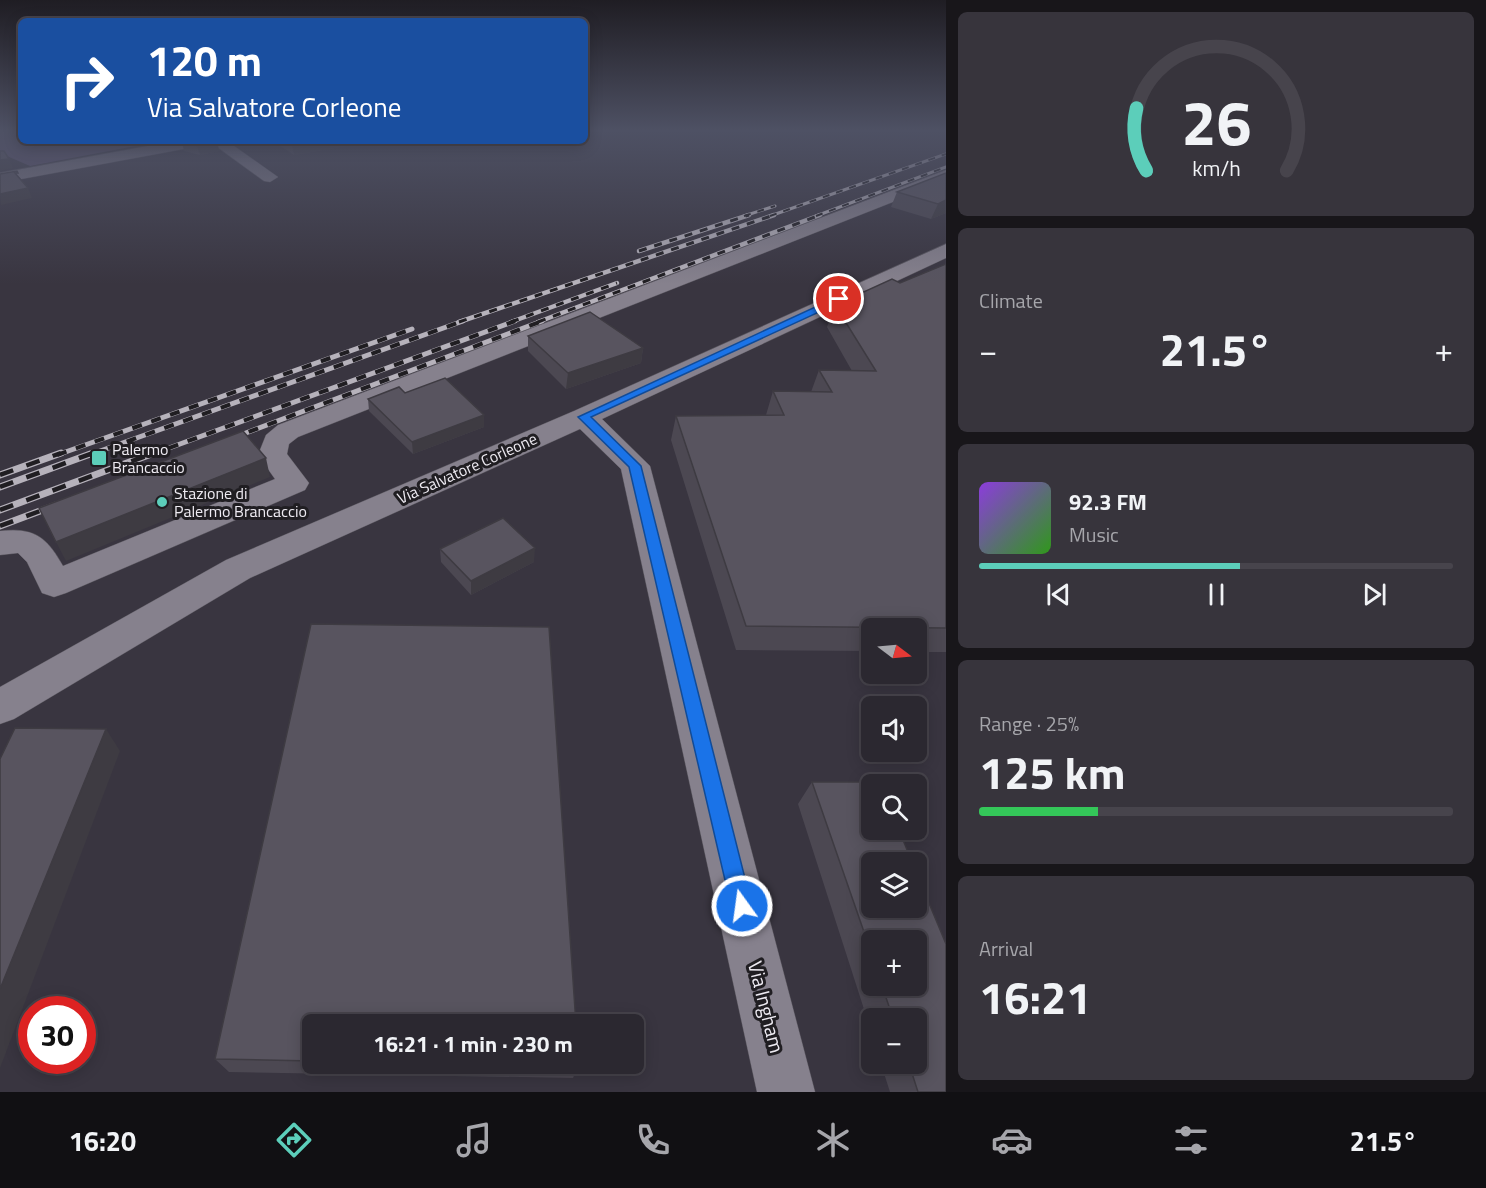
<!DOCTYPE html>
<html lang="en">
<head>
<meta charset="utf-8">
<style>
  body { margin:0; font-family:"Titillium Web",sans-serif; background:#37343c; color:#f1f3f6; height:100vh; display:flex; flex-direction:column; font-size:22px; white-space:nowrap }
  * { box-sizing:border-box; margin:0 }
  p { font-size:20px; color:#a6a6ab }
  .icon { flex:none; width:33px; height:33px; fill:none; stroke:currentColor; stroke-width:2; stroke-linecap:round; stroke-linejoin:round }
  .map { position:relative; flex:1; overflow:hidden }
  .sheet { display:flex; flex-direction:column; gap:12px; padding:12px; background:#18161a; width:540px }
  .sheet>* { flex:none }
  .top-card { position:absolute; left:18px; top:18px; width:570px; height:126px; border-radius:9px; box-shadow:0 3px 15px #0003,0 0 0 2px #47444c; background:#1a4fa0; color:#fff; overflow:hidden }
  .needle { width:39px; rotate:106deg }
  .controls { position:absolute; left:861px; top:618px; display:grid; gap:12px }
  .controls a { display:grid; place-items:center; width:66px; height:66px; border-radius:9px; background:#2b2830; box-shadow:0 3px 15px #0003,0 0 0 2px #47444c; font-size:30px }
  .speed { position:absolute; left:18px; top:996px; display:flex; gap:12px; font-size:30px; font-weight:700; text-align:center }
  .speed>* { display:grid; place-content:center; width:78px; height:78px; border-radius:50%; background:#2b2830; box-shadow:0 3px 15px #0003,0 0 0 2px #47444c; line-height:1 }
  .speed .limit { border:9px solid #d22; background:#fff; color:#111 }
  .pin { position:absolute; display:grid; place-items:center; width:51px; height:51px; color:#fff; margin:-26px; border:3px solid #fff; border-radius:50%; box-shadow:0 2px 6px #0007 }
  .me { position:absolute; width:66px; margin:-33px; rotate:346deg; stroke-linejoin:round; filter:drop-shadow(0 0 4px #0008) }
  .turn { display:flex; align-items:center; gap:21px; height:126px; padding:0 30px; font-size:27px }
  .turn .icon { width:78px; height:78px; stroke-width:2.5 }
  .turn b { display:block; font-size:42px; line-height:51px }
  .big { font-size:45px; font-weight:700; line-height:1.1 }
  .sheet .tile { flex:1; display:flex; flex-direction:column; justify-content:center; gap:9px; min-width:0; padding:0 21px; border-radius:9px; background:#37343c }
  .sheet .dial { align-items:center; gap:0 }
  .dial svg { height:156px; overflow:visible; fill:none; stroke:#47444c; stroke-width:7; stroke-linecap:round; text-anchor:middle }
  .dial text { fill:#f1f3f6; stroke:none }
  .song { display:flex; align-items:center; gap:18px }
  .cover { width:72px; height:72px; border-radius:9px; background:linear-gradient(135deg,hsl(270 70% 55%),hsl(110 70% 35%)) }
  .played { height:6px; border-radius:3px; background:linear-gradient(90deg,#5cceba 55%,#47444c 55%) }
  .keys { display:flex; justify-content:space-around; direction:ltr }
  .heat { display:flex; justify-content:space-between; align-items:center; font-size:33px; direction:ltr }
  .charge { height:9px; border-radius:4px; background:linear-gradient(90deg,#34c759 25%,#47444c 0) }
  .trip { position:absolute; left:302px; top:1014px; width:342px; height:60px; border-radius:9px; background:#2b2830; box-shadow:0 3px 15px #0003,0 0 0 2px #47444c; font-weight:700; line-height:60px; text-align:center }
  .dock { display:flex; height:96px; justify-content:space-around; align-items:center; background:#111013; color:#a6a6ab }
  .dock .icon { width:42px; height:42px }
  .dock .current { color:#5cceba }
  .dock b { font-size:27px; color:#f1f3f6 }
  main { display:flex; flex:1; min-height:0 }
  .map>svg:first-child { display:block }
</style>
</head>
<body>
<main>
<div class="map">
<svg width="946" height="1092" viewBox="0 0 946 1092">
  <rect width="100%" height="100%" fill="#393540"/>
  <!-- green -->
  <polygon fill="#5e5171" points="0,131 21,131 21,141 123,141 135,146 30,166 0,153"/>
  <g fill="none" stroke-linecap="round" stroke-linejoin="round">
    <!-- minor casing -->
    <g stroke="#56535b" stroke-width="1">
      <g id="minor">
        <polygon points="175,141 208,141 200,146 0,183 0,173"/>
        <polygon points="209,141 227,141 278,177 270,182 264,181"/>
        <path d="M946,170V181L298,437L289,444L287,454L309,483L305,490L66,593L54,597L42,593L27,562L18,553L0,555V531C34,527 47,537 63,566L275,479L258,455L266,435L278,425Z"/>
        <polygon points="946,244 946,258 602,419 650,466 815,1092 757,1092 621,469 580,429 250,578 14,719 0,724 0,687 226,560 574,411"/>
      </g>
    </g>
    <!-- minor -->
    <use href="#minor" fill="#86818d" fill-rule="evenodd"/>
    <!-- rail-far3 casing -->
    <g stroke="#b6b2bb" stroke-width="3">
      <g id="rail-far3">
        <polyline points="744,216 775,206"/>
        <polyline points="770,216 946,154"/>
        <polyline points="816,216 946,167"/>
      </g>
    </g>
    <!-- rail-far2 casing -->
    <g stroke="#b6b2bb" stroke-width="4.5">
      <g id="rail-far2">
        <polyline points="639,251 749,215"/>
        <polyline points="459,322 774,215"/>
        <polyline points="511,322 617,283"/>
        <polyline points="538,322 820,215"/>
      </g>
    </g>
    <!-- rail-far1 casing -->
    <g stroke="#b6b2bb" stroke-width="5">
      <g id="rail-far1">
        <polyline points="230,439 542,321"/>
        <polyline points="57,455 412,329"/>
        <polyline points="89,455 463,321"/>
        <polyline points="150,455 515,321"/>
      </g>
    </g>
    <!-- rail casing -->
    <g stroke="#b6b2bb" stroke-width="7">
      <g id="rail">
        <polyline points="0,475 61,453"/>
        <polyline points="0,487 93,453"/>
        <polyline points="0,510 154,453"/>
        <polyline points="0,526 56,505"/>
      </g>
    </g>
    <!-- rail-far3 -->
    <use href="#rail-far3" stroke="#201e22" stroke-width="2" stroke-dasharray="7" stroke-linecap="butt"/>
    <!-- rail-far2 -->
    <use href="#rail-far2" stroke="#201e22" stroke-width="3" stroke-dasharray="8" stroke-linecap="butt"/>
    <!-- rail-far1 -->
    <use href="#rail-far1" stroke="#201e22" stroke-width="4" stroke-dasharray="10" stroke-linecap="butt"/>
    <!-- rail -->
    <use href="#rail" stroke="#201e22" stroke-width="4.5" stroke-dasharray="14" stroke-linecap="butt"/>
  </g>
  <!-- wall -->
  <g fill="#4c4852" fill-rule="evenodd">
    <polygon points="217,141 219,151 200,155 184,151 182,142"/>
    <polygon points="230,141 261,141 238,146"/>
    <polygon points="273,141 360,141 358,141 358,144 294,155"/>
    <polygon points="946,173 946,213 931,219 891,207 897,192"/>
    <polygon points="946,264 946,652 916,652 916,628 872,628 872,651 736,650 671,440 676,416 766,415 773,391 811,392 819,370 852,371 827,327 835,305 900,283"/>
    <polygon points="528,336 643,348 641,363 566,389 528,351"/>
    <polygon points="405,393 484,427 413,454 369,411 368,399"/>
    <polygon points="440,549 534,562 471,595 441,562"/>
    <path d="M812,782H879L880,784H872V830H899L912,862H872V908H916V872L946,944V1092H890L881,1064H916V1018H872V1034L798,804ZM872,940H916V986H872Z"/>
    <polygon points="312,1024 312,1064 578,1064 578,1066 573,1078 229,1072 215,1059"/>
  </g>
  <!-- shaded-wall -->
  <g fill="#3e3b42">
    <polygon points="217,141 219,151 200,155 197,146"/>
    <polygon points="237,141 261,141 238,146"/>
    <polygon points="307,141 360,141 358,141 358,144 294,155 292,144"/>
    <polygon points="9,159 13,168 0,171 0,160"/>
    <polygon points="28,188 32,198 1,205 0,194"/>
    <polygon points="946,200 946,213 931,219 938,204"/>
    <polygon points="643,348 641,363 566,389 568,373"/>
    <polygon points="484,415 484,427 413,454 412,442"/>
    <polygon points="266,458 270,477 66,561 56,542"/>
    <polygon points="535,548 534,562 471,595 471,581"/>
    <polygon points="106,729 120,751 0,1068 0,989"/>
  </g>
  <!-- building -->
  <g fill="#58545f" stroke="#3e3b42" stroke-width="1.5">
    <polygon points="186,141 217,141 197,146 182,142"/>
    <polygon points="288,141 307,141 292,144"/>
    <polygon points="0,151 4,151 9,159 0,160"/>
    <polygon points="17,171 18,173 15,173 28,188 0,194 0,174"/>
    <polygon points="946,173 946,200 938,204 897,192"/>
    <polygon points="946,264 946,628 746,626 676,416 784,415 773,391 832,392 819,370 876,371 835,305 892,279 900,283"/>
    <polygon points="590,312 643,348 568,373 528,336"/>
    <polygon points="445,378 484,415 412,442 368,399 399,387 405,393"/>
    <polygon points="243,431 266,458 56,542 39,508"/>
    <polygon points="503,518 535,548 471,581 440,549"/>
    <polygon points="311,624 549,627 576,1024 312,1024 312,1061 215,1059"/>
    <polygon points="15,728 106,729 0,989 0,759"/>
    <polygon points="812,782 879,782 880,784 872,784 872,830 899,830 912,862 872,862 872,908 916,908 916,872 946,944 946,1092 918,1092 909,1064 916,1064 916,1018 893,1018 882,986 916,986 916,940 872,940 872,955"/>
    <polygon points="452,1064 578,1064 578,1066"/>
  </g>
  <!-- sky -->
  <linearGradient id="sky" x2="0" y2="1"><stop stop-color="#1f1d23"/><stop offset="0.46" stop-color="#4e5164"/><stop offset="1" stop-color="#4e5164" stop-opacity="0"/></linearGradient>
  <rect width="946" height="284" fill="url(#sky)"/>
  <!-- route -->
  <polygon fill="#1a73e8" stroke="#114b97" stroke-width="1.5" points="839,296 844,299 843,301 591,417 641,466 752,906 749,914 742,917 734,914 731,906 629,467 578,417"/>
  <!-- markers -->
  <g fill="#5cceba" stroke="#201e22" stroke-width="2">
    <rect x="91" y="450" width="16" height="16" rx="3"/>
    <circle cx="162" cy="502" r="6"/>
  </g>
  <g text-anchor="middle" stroke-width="6" stroke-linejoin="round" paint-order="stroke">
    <!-- poi labels -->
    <g font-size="16" fill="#eeebf2" stroke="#201e22" text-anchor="start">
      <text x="112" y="455">Palermo<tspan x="112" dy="18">Brancaccio</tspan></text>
      <text x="174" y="499">Stazione di<tspan x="174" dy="18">Palermo Brancaccio</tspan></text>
    </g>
    <!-- street labels -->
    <g font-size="16" fill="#eeebf2" stroke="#201e22">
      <text transform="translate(467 468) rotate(-24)" y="6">Via Salvatore Corleone</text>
    </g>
    <!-- near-street labels -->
    <g font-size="20" fill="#eeebf2" stroke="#201e22">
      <text transform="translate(766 1007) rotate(76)" y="7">Via Ingham</text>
    </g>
  </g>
</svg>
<div class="controls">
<a><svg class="needle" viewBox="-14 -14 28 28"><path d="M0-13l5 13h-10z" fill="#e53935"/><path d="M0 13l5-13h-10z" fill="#a6a6ab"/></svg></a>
<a><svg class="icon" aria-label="sound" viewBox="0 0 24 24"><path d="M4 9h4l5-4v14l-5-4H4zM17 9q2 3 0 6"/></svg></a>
<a><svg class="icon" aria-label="search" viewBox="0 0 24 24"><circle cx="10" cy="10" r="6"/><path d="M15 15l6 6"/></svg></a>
<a><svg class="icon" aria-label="layers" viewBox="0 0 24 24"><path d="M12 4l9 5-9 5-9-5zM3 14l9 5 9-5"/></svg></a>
<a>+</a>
<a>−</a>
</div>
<div class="speed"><div class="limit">30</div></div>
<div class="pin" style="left:839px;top:299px;background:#d93025"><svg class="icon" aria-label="arrive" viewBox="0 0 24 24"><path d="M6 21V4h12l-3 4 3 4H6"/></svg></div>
<svg class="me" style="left:742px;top:906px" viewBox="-20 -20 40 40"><circle r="17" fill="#1a73e8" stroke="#fff" stroke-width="3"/><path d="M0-11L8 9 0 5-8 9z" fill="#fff"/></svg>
<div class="trip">16:21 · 1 min · 230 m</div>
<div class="top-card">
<div class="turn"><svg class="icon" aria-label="right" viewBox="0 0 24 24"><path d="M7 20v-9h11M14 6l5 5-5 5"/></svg><div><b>120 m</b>Via Salvatore Corleone</div></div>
</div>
</div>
<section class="sheet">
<div class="tile dial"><svg viewBox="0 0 100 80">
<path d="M14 69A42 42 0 1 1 86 69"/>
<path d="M14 69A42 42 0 0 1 9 37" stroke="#5cceba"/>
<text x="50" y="56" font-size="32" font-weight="700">26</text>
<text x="50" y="72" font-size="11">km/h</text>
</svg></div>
<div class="tile"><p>Climate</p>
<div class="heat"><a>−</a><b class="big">21.5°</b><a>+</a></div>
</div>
<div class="tile">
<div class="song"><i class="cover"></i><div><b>92.3 FM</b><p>Music</p></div></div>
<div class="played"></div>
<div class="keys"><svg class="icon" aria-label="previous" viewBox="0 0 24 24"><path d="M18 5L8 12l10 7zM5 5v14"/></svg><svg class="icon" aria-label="pause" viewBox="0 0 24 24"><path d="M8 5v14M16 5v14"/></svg><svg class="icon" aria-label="next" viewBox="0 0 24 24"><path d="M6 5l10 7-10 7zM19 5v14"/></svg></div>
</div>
<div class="tile"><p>Range · 25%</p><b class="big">125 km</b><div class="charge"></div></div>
<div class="tile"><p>Arrival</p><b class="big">16:21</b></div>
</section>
</main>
<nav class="dock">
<b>16:20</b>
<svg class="icon current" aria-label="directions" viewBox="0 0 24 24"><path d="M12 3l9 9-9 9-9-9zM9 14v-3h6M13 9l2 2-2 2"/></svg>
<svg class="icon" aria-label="music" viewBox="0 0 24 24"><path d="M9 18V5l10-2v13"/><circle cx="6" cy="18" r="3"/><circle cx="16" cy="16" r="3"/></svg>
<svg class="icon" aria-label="phone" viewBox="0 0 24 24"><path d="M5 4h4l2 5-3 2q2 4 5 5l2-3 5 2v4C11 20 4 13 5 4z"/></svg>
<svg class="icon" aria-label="climate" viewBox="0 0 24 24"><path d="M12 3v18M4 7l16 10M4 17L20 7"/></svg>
<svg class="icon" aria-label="car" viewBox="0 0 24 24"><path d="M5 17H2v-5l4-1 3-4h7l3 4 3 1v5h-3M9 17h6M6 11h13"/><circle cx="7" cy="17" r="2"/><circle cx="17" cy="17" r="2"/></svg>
<svg class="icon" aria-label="filters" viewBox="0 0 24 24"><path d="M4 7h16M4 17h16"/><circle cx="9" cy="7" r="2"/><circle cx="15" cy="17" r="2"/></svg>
<b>21.5°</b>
</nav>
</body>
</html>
